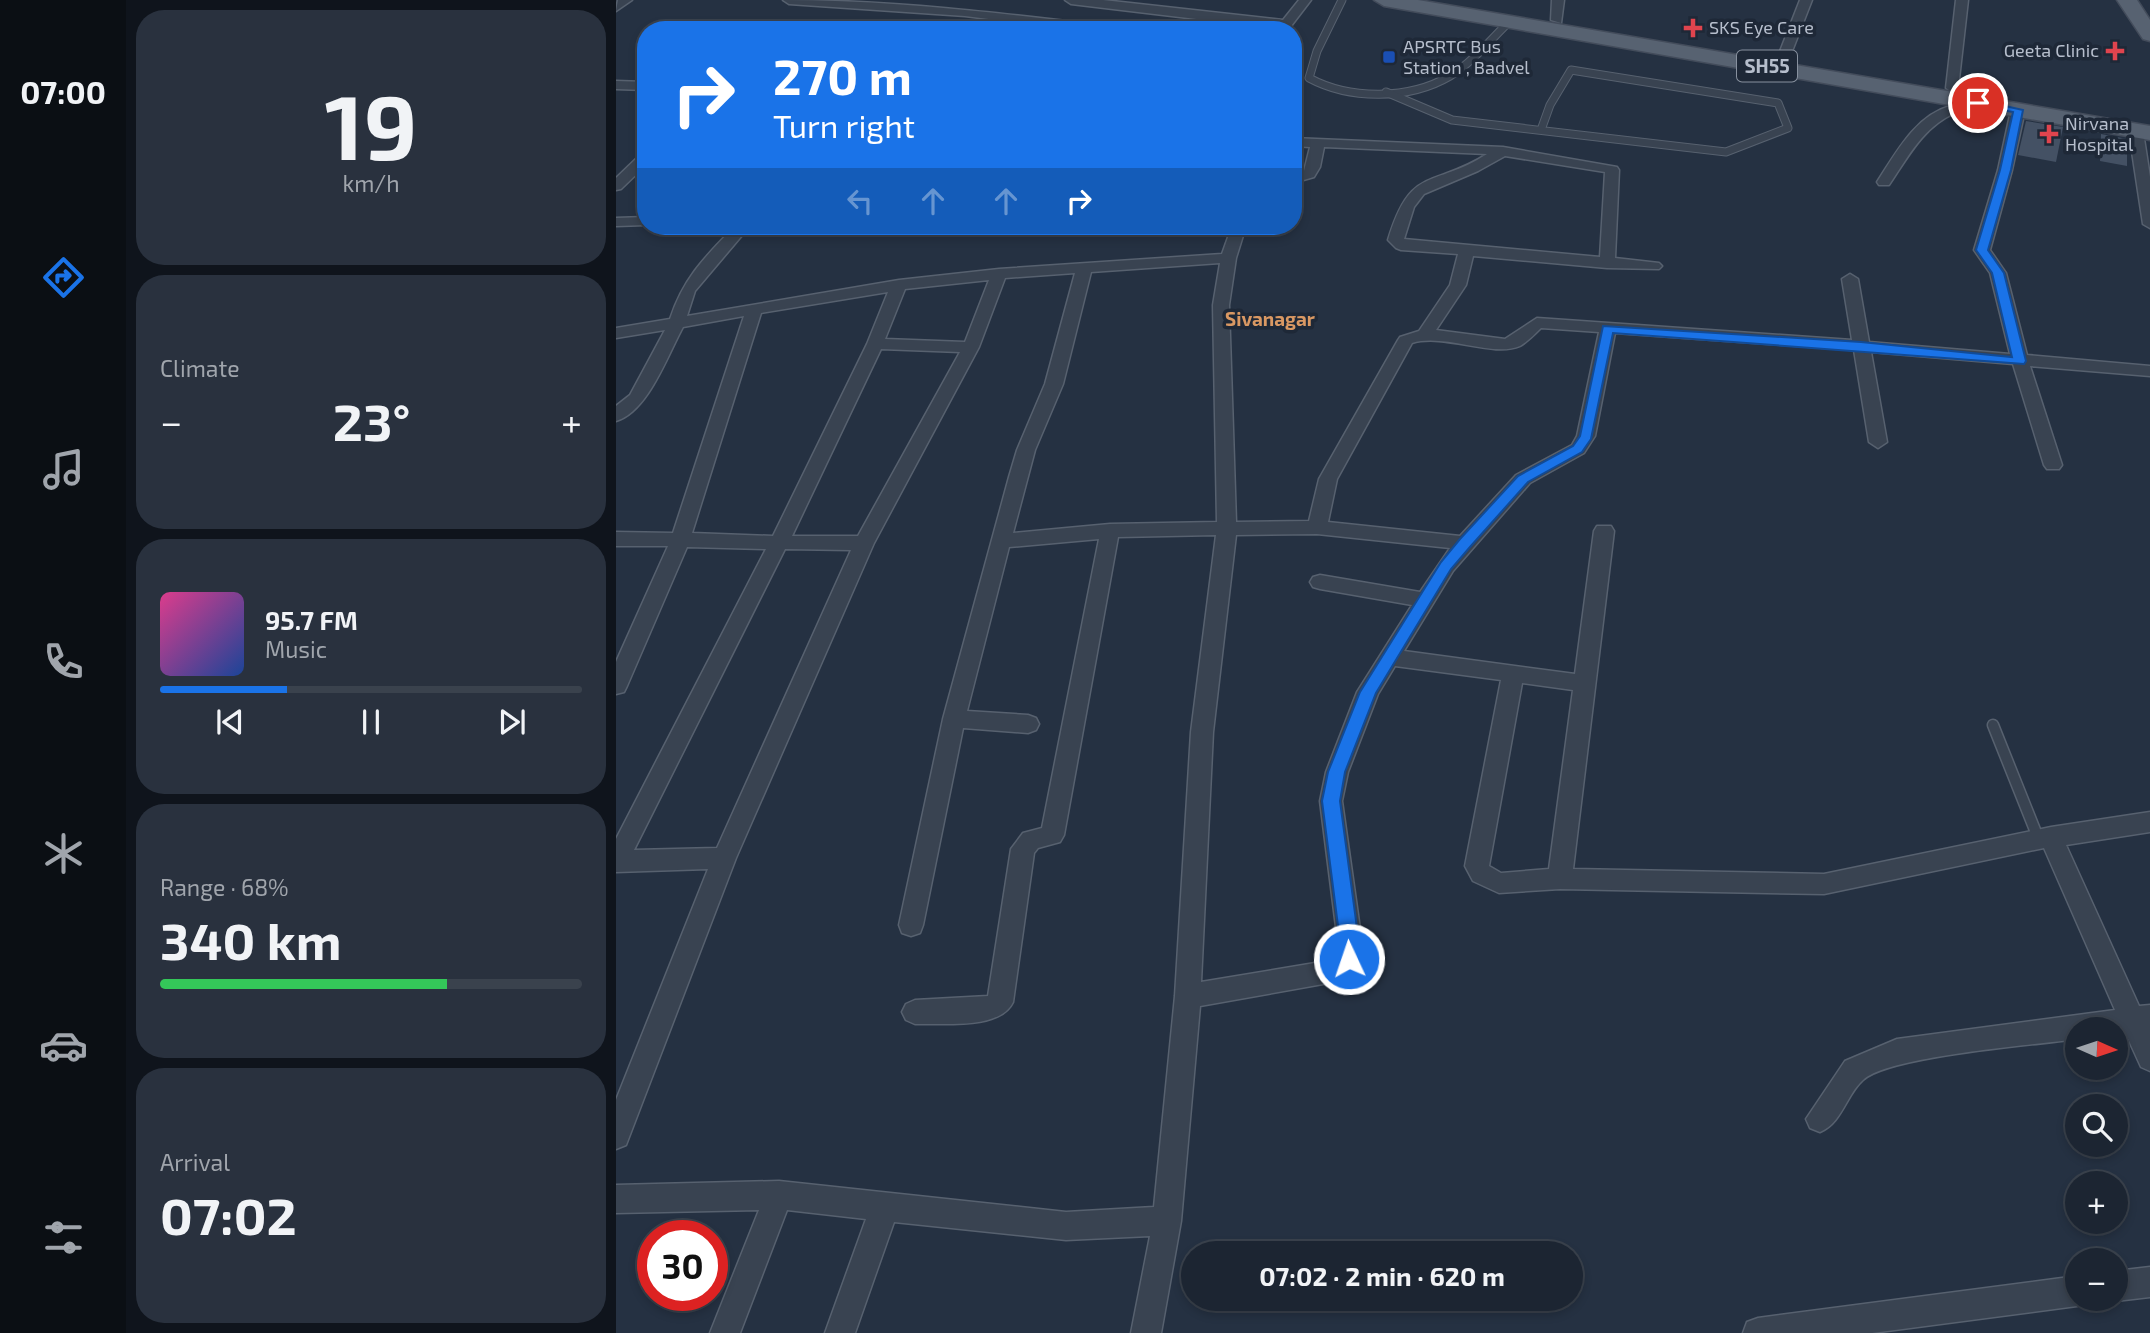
<!DOCTYPE html>
<html lang="en">
<head>
<meta charset="utf-8">
<style>
  body { margin:0; font-family:"Exo 2",sans-serif; background:#29313e; color:#f1f3f6; height:100vh; display:flex; flex-direction:column; font-size:26px; white-space:nowrap }
  * { box-sizing:border-box; margin:0 }
  p { font-size:23px; color:#a0a5ac }
  .icon { flex:none; width:38px; height:38px; fill:none; stroke:currentColor; stroke-width:2; stroke-linecap:round; stroke-linejoin:round }
  .map { position:relative; flex:1; overflow:hidden }
  .side { display:flex; flex-direction:column; gap:10px; padding:10px; background:#0f141c; width:490px }
  .side>* { flex:none }
  .hud { position:absolute; left:21px; top:21px; width:665px; height:214px; border-radius:28px; box-shadow:0 4px 10px #0003,0 0 0 2px #3a424d; background:#1a73e8; color:#fff; overflow:hidden }
  .needle { width:46px; rotate:93deg }
  .fabs { position:absolute; left:1449px; top:1017px; display:grid; gap:14px }
  .fabs a { display:grid; place-items:center; width:63px; height:63px; border-radius:50%; background:#1c2532; box-shadow:0 4px 10px #0003,0 0 0 2px #3a424d; font-size:35px }
  .speed { position:absolute; left:21px; top:1220px; display:flex; gap:14px; font-size:35px; font-weight:700; text-align:center }
  .speed>* { display:grid; place-content:center; width:91px; height:91px; border-radius:50%; background:#1c2532; box-shadow:0 4px 10px #0003,0 0 0 2px #3a424d; line-height:1 }
  .speed .limit { border:10px solid #d22; background:#fff; color:#111 }
  .pin { position:absolute; display:grid; place-items:center; width:60px; height:60px; color:#fff; margin:-30px; border:4px solid #fff; border-radius:50%; box-shadow:0 2px 7px #0007 }
  .me { position:absolute; width:77px; margin:-38px; rotate:357deg; stroke-linejoin:round; filter:drop-shadow(0 0 5px #0008) }
  .turn { display:flex; align-items:center; gap:24px; height:147px; padding:0 21px; font-size:32px }
  .turn .icon { width:91px; height:91px; stroke-width:2.5 }
  .turn b { display:block; font-size:49px; line-height:60px }
  .lanes { display:flex; align-items:center; height:66px; padding:0 21px; background:#0003; justify-content:center; gap:35px; direction:ltr }
  .lanes .off { opacity:.35 }
  .big { font-size:52px; font-weight:700; line-height:1.1 }
  .side .tile { flex:1; display:flex; flex-direction:column; justify-content:center; gap:10px; min-width:0; padding:0 24px; border-radius:28px; background:#29313e }
  .side .dial { align-items:center; gap:0 }
  .dial b { font-size:91px; line-height:1 }
  .song { display:flex; align-items:center; gap:21px }
  .cover { width:84px; height:84px; border-radius:10px; background:linear-gradient(135deg,hsl(330 70% 55%),hsl(220 70% 35%)) }
  .played { height:7px; border-radius:4px; background:linear-gradient(90deg,#1a73e8 30%,#3a424d 30%) }
  .keys { display:flex; justify-content:space-around; direction:ltr }
  .heat { display:flex; justify-content:space-between; align-items:center; font-size:38px; direction:ltr }
  .charge { height:10px; border-radius:5px; background:linear-gradient(90deg,#34c759 68%,#3a424d 0) }
  .trip { position:absolute; left:565px; top:1241px; width:402px; height:70px; border-radius:35px; background:#1c2532; box-shadow:0 4px 10px #0003,0 0 0 2px #3a424d; font-weight:700; line-height:70px; text-align:center }
  main { display:flex; flex:1; min-height:0 }
  .tab-bar { display:flex; flex-direction:column; width:126px; justify-content:space-around; align-items:center; background:#0b0f14; color:#a0a5ac }
  .tab-bar .icon { width:49px; height:49px }
  .tab-bar .on { color:#1a73e8 }
  .tab-bar b { font-size:32px; color:#f1f3f6 }
  .map>svg:first-child { display:block }
</style>
</head>
<body>
<main>
<nav class="tab-bar">
<b>07:00</b>
<svg class="icon on" aria-label="directions" viewBox="0 0 24 24"><path d="M12 3l9 9-9 9-9-9zM9 14v-3h6M13 9l2 2-2 2"/></svg>
<svg class="icon" aria-label="music" viewBox="0 0 24 24"><path d="M9 18V5l10-2v13"/><circle cx="6" cy="18" r="3"/><circle cx="16" cy="16" r="3"/></svg>
<svg class="icon" aria-label="phone" viewBox="0 0 24 24"><path d="M5 4h4l2 5-3 2q2 4 5 5l2-3 5 2v4C11 20 4 13 5 4z"/></svg>
<svg class="icon" aria-label="climate" viewBox="0 0 24 24"><path d="M12 3v18M4 7l16 10M4 17L20 7"/></svg>
<svg class="icon" aria-label="car" viewBox="0 0 24 24"><path d="M5 17H2v-5l4-1 3-4h7l3 4 3 1v5h-3M9 17h6M6 11h13"/><circle cx="7" cy="17" r="2"/><circle cx="17" cy="17" r="2"/></svg>
<svg class="icon" aria-label="filters" viewBox="0 0 24 24"><path d="M4 7h16M4 17h16"/><circle cx="9" cy="7" r="2"/><circle cx="15" cy="17" r="2"/></svg>
</nav>
<section class="side">
<div class="tile dial"><b>19</b><p>km/h</p></div>
<div class="tile"><p>Climate</p>
<div class="heat"><a>−</a><b class="big">23°</b><a>+</a></div>
</div>
<div class="tile">
<div class="song"><i class="cover"></i><div><b>95.7 FM</b><p>Music</p></div></div>
<div class="played"></div>
<div class="keys"><svg class="icon" aria-label="previous" viewBox="0 0 24 24"><path d="M18 5L8 12l10 7zM5 5v14"/></svg><svg class="icon" aria-label="pause" viewBox="0 0 24 24"><path d="M8 5v14M16 5v14"/></svg><svg class="icon" aria-label="next" viewBox="0 0 24 24"><path d="M6 5l10 7-10 7zM19 5v14"/></svg></div>
</div>
<div class="tile"><p>Range · 68%</p><b class="big">340 km</b><div class="charge"></div></div>
<div class="tile"><p>Arrival</p><b class="big">07:02</b></div>
</section>
<div class="map">
<svg width="1534" height="1333" viewBox="0 0 1534 1333">
  <rect width="100%" height="100%" fill="#253142"/>
  <!-- building -->
  <g fill="#445164">
    <polygon points="1410,121 1447,127 1440,162 1402,155"/>
    <polygon points="1485,134 1511,139 1511,166 1484,161"/>
  </g>
  <g fill="none" stroke-linecap="round" stroke-linejoin="round">
    <!-- service-far1 casing -->
    <g stroke="#57616f" stroke-width="9">
      <g id="service-far1">
        <path d="M726,0L701,51L693,78C734,100 793,100 834,76C857,62 875,39 894,21"/>
        <polyline points="770,92 836,120 1110,152 1172,128 1162,103 955,70 934,105 925,130"/>
      </g>
    </g>
    <!-- service casing -->
    <g stroke="#57616f" stroke-width="13">
      <polyline id="service" points="1377,725 1423,840"/>
    </g>
    <!-- minor casing -->
    <g stroke="#57616f" stroke-width="3">
      <g id="minor">
        <polygon points="2,0 16,0 0,11"/>
        <path d="M167,0C276,0 384,13 492,26L498,30H461L349,16L173,4Z"/>
        <polygon points="449,0 487,0 667,20 683,0 695,0 672,30 455,4"/>
        <polygon points="936,0 948,0 945,23 935,20"/>
        <polygon points="1184,0 1196,0 1173,59 1167,63 1163,62 1161,59"/>
        <polygon points="1340,0 1352,0 1342,88 1336,92 1330,88"/>
        <polygon points="0,81 30,82 30,90 0,89"/>
        <path d="M1334,106L1339,107V113C1307,127 1292,157 1273,185H1263L1261,182C1280,153 1299,116 1334,106Z"/>
        <path d="M1402,106L1409,110L1396,170L1374,250L1390,273L1411,355L1534,366V376L1414,366L1446,465L1443,469H1431L1428,465L1397,364L1255,352L1271,442L1262,448L1253,442L1238,350L999,333L979,436L968,453L914,483L837,571L788,651L959,674L978,531L981,526H995L998,531L957,869L1208,874L1435,827L1534,812V832L1450,845L1523,1006L1534,1005V1071L1525,1067L1509,1032L1500,1034V1029H1461V1039C1420,1045 1273,1056 1247,1080C1230,1095 1226,1123 1204,1132L1194,1128L1190,1119L1229,1061L1281,1039L1499,1010L1428,848L1208,894L944,889L883,893L857,881L849,866L885,680L779,666L762,694L732,772L726,801L746,943C745,961 742,975 724,981L584,1006L565,1221L545,1333H515L534,1236L450,1240L278,1222L239,1333H209L250,1219L171,1210L124,1333H94L143,1210L0,1213V1185L163,1181L450,1212L538,1207L559,996L575,732L600,535L502,537L448,835L444,842L422,848L418,853L397,1002C384,1030 327,1023 299,1024L290,1020L286,1012L290,1004L299,1000L372,996L395,849L407,833L426,828L483,539L393,547L351,711L412,715L420,718L423,724L420,730L412,733L347,728L307,925L304,933L295,936L286,933L283,925L327,719L393,477L401,450L429,384L459,273L389,278L363,347L258,543L120,858L10,1145L0,1149V1100L92,869L0,872V839L150,549L71,547L11,686L8,692L0,694V662L52,546H0V532L57,533L128,316L67,327C52,354 32,412 0,421V406L14,395L49,330L0,338V328L54,319C68,277 89,257 119,226H134L79,291L71,316L283,280L383,269L606,254L616,226H630L620,258L613,305L620,522L693,521L703,479L782,340L784,337L803,331L834,285L842,254L785,250L780,248L772,240C795,164 816,189 871,154L708,147L704,167L698,177L677,183V174L688,171L694,147L677,146V138L887,147L1001,167L1003,170L999,258L1043,263L1046,266L1043,269L991,268L857,256L850,285L820,330L889,339L921,318L1236,340L1226,279L1234,274L1242,279L1253,342L1394,354L1374,273L1358,250L1382,170L1395,110ZM889,156L989,172L984,257L788,239L798,207L808,194L862,171ZM604,263L597,305L601,522L494,524L397,533L419,450L447,384L475,272ZM373,280L349,342L269,339L289,289ZM272,292L251,344L157,536L76,533L145,313ZM925,328L983,332L961,436L956,445L900,475L844,536L712,522L721,479L796,343C829,333 877,358 904,346C911,342 919,334 925,328ZM265,349L344,352L242,536H176ZM701,534L834,548L804,592L704,575L697,577L694,582L697,587L704,589L796,605L741,692L710,772L704,801L722,943L721,955L717,960L585,982L597,732L620,535ZM169,549L235,550L101,848L18,850ZM906,683L957,690L933,869L885,873L873,866Z"/>
        <polygon points="1520,128 1527,132 1534,177 1534,228 1527,224 1513,132"/>
        <polygon points="30,153 30,165 5,189 0,190 0,178 25,154"/>
        <polygon points="30,217 30,225 0,226 0,218"/>
        <polygon points="1534,1267 1534,1297 1500,1301 1494,1298 1500,1298 1500,1271"/>
        <polygon points="1461,1276 1461,1298 1473,1298 1461,1306 1256,1333 1127,1333 1131,1322 1142,1318"/>
      </g>
    </g>
    <!-- primary casing -->
    <g stroke="#434c5b" stroke-width="3">
      <g id="primary">
        <polygon points="758,0 802,0 1534,126 1534,140 768,6"/>
        <polygon points="1501,0 1521,0 1534,20 1534,41 1527,39"/>
      </g>
    </g>
    <!-- service-far1 -->
    <use href="#service-far1" stroke="#394351" stroke-width="7"/>
    <!-- service -->
    <use href="#service" stroke="#394351" stroke-width="10"/>
    <!-- minor -->
    <use href="#minor" fill="#394351" fill-rule="evenodd"/>
    <!-- primary -->
    <use href="#primary" fill="#576271" fill-rule="evenodd"/>
  </g>
  <!-- route -->
  <polygon fill="#1a73e8" stroke="#114b97" stroke-width="2" points="1362,100 1407,110 1395,170 1372,250 1388,273 1410,361 1408,364 997,333 975,439 966,452 912,482 854,547 835,569 760,693 729,772 724,801 743,943 740,965 733,967 727,965 706,801 712,772 744,692 825,562 844,539 902,476 957,446 964,436 987,326 1245,342 1396,357 1376,273 1360,250 1384,170 1397,112 1358,105 1357,103"/>
  <!-- markers -->
  <g fill="#e0444e" stroke="#1e2837" stroke-width="2.5">
    <path d="M1073.5 17.5h7v7h7v7h-7v7h-7v-7h-7v-7h7z"/>
    <path d="M1495.5 40.5h7v7h7v7h-7v7h-7v-7h-7v-7h7z"/>
    <path d="M1429.5 123.5h7v7h7v7h-7v7h-7v-7h-7v-7h7z"/>
  </g>
  <rect fill="#1a4fb4" stroke="#1e2837" stroke-width="2.5" x="766" y="50" width="14" height="14" rx="3.5"/>
  <g text-anchor="middle" stroke-width="7" stroke-linejoin="round" paint-order="stroke">
    <!-- far-poi labels -->
    <g font-size="18" fill="#b6becc" stroke="#1e2837" text-anchor="start">
      <text x="1093" y="34">SKS Eye Care</text>
      <text x="787" y="53">APSRTC Bus<tspan x="787" dy="21">Station , Badvel</tspan></text>
      <text x="1483" y="57" text-anchor="end">Geeta Clinic</text>
      <text x="1449" y="130">Nirvana<tspan x="1449" dy="21">Hospital</tspan></text>
    </g>
    <!-- shield labels -->
    <rect fill="#1e2837" stroke="#88919f" stroke-width="2" x="1121" y="50.5" width="60" height="31" rx="5"/>
    <g font-size="19" font-weight="bold" fill="#b6becc">
      <text x="1151" y="73">SH55</text>
    </g>
    <!-- far-neighbourhood labels -->
    <g font-size="19" font-weight="bold" fill="#d99863" stroke="#1e2837">
      <text x="654" y="326">Sivanagar</text>
    </g>
  </g>
</svg>
<div class="fabs">
<a><svg class="needle" viewBox="-14 -14 28 28"><path d="M0-13l5 13h-10z" fill="#e53935"/><path d="M0 13l5-13h-10z" fill="#a0a5ac"/></svg></a>
<a><svg class="icon" aria-label="search" viewBox="0 0 24 24"><circle cx="10" cy="10" r="6"/><path d="M15 15l6 6"/></svg></a>
<a>+</a>
<a>−</a>
</div>
<div class="speed"><div class="limit">30</div></div>
<div class="pin" style="left:1362px;top:103px;background:#d93025"><svg class="icon" aria-label="arrive" viewBox="0 0 24 24"><path d="M6 21V4h12l-3 4 3 4H6"/></svg></div>
<svg class="me" style="left:733px;top:959px" viewBox="-20 -20 40 40"><circle r="17" fill="#1a73e8" stroke="#fff" stroke-width="3"/><path d="M0-11L8 9 0 5-8 9z" fill="#fff"/></svg>
<div class="trip">07:02 · 2 min · 620 m</div>
<div class="hud">
<div class="turn"><svg class="icon" aria-label="right" viewBox="0 0 24 24"><path d="M7 20v-9h11M14 6l5 5-5 5"/></svg><div><b>270 m</b>Turn right</div></div>
<div class="lanes"><svg class="icon off" aria-label="left" viewBox="0 0 24 24"><path d="M17 20v-9H6M10 6l-5 5 5 5"/></svg><svg class="icon off" aria-label="ahead" viewBox="0 0 24 24"><path d="M12 20V5M6 11l6-6 6 6"/></svg><svg class="icon off" aria-label="ahead" viewBox="0 0 24 24"><path d="M12 20V5M6 11l6-6 6 6"/></svg><svg class="icon" aria-label="right" viewBox="0 0 24 24"><path d="M7 20v-9h11M14 6l5 5-5 5"/></svg></div>
</div>
</div>
</main>
</body>
</html>
